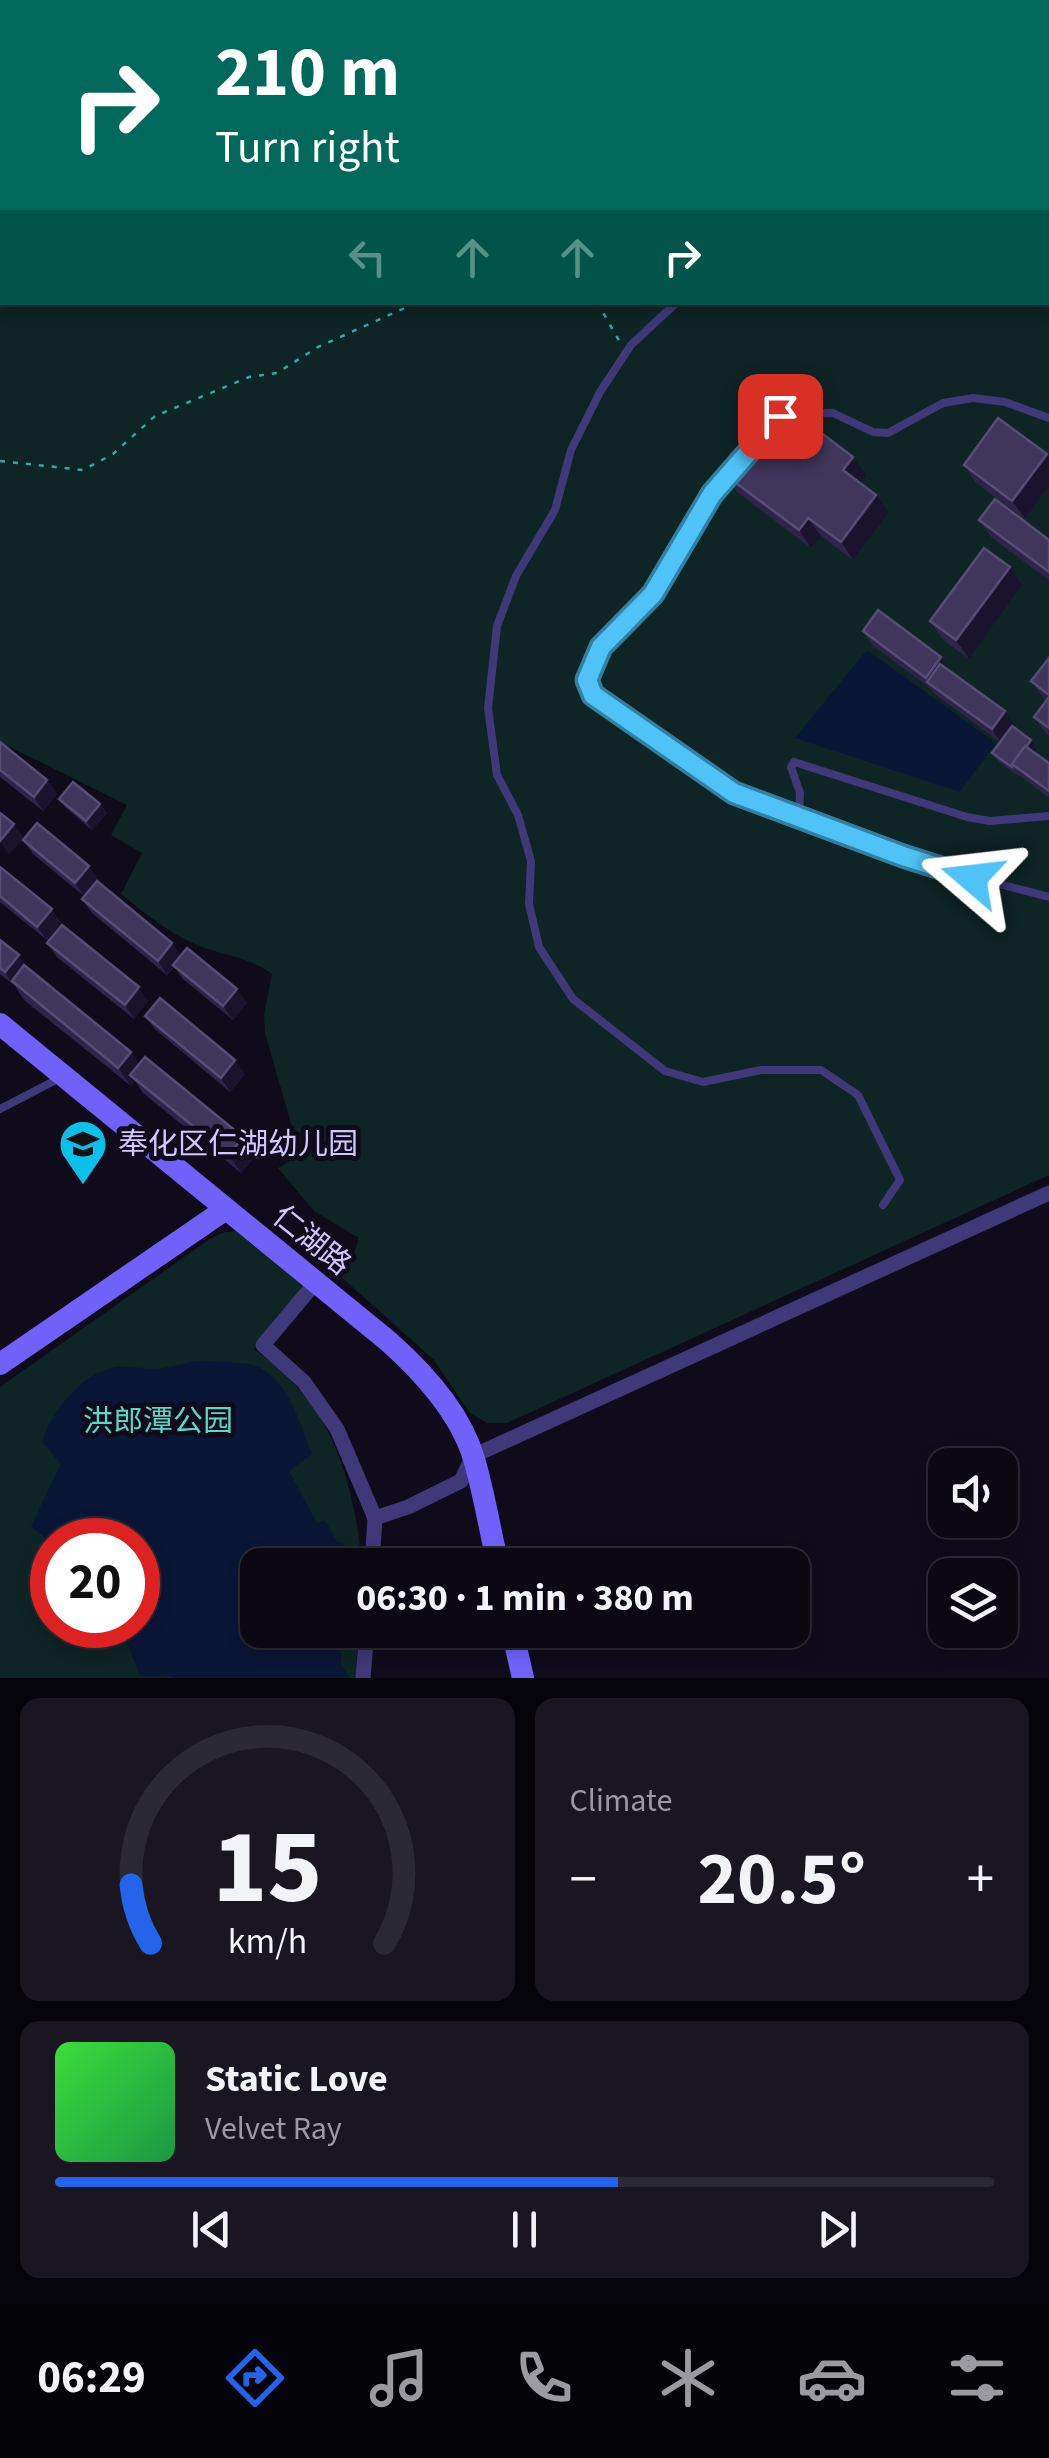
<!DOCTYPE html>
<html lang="en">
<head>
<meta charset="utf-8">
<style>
  body { margin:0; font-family:"Source Sans 3","Noto Sans SC",sans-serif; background:#191622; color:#f1f3f6; height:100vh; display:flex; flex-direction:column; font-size:38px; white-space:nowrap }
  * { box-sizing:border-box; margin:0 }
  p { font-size:32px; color:#9a9aa0 }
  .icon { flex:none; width:55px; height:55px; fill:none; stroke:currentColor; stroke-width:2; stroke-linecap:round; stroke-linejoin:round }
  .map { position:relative; height:1678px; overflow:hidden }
  .panel { display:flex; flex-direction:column; gap:20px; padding:20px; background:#06040b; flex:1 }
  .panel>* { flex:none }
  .hud { position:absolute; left:0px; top:0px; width:1050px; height:305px; box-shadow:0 5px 15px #0003,0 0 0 2px #2b2934; background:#00695c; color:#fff; overflow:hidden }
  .controls { position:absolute; left:928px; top:1448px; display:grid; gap:20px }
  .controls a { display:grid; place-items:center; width:90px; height:90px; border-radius:20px; background:#0b0814; box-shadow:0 5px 15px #0003,0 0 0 2px #2b2934; font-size:50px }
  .speed { position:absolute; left:30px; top:1518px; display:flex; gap:20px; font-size:50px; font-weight:700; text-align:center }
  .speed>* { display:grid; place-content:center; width:130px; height:130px; border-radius:50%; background:#0b0814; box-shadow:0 5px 15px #0003,0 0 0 2px #2b2934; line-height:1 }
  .speed .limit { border:15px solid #d22; background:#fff; color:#111 }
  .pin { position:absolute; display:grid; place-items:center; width:85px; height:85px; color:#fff; margin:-42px; border-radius:20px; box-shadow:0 5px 15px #0006 }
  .me { position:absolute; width:110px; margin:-55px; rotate:287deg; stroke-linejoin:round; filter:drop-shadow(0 0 8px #0008) }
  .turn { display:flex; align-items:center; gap:35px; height:210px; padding:0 50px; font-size:45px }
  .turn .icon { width:130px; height:130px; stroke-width:2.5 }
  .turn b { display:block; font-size:70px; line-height:85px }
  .lanes { display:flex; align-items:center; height:95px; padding:0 50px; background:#0003; justify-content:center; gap:50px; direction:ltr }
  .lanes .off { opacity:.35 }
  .big { font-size:75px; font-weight:700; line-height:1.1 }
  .panel .card { flex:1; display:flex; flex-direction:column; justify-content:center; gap:15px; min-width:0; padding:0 35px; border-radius:20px; background:#191622 }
  .panel .dial { align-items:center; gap:0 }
  .dial svg { height:260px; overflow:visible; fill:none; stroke:#2b2934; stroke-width:7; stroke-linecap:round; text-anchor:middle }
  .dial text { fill:#f1f3f6; stroke:none }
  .song { display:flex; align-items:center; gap:30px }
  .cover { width:120px; height:120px; border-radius:15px; background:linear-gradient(135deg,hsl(120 70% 55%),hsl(140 70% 35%)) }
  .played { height:10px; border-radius:5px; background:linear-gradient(90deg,#2563eb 60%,#2b2934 60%) }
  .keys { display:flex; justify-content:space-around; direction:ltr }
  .heat { display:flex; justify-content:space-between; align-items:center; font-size:55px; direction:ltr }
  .panel .tiles { flex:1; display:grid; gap:20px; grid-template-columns:1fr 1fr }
  .card:last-child { grid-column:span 2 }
  .trip { position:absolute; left:240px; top:1548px; width:570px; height:100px; border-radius:20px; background:#0b0814; box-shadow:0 5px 15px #0003,0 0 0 2px #2b2934; font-weight:700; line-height:100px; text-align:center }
  .dock { display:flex; height:160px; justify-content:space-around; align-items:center; background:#040308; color:#9a9aa0 }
  .dock .icon { width:70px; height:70px }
  .dock .selected { color:#2563eb }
  .dock b { font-size:45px; color:#f1f3f6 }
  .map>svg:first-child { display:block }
</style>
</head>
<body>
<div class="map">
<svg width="1049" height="1678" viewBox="0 0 1049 1678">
  <rect width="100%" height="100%" fill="#0f0b1b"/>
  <!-- green -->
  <g fill="#0f2425" fill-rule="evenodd">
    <path d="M0,0H1049V1175L507,1423H487L470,1413L433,1359L339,1275L349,1269L359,1238L314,1211L278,1168L297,1157L298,1148L265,1033L264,1015L272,974C251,958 223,955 199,946C170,934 144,913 121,894L142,853L111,835L127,805L0,742ZM2,2H1048V302H2Z"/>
    <path d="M240,1231L301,1281L304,1288L254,1349C309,1389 335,1430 351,1496C356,1520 361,1540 360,1565H258V1630H358L356,1678H0V1387L211,1238L225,1232ZM52,1540H138V1625H52Z"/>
  </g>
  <!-- water -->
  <g fill="#0a1636">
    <polygon points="867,650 996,743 960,792 795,738"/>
    <path d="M194,1361C210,1362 246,1361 258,1367C290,1382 300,1425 312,1454L289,1471L317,1523L325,1520L337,1542L344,1543L343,1565H258V1630H342L341,1664L350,1678H176C163,1674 152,1678 140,1675L126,1641L106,1638L81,1625H138V1540H52V1543L31,1526L61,1464L42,1442C52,1411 81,1373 116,1367C129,1365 142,1369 155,1369C168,1368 182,1364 194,1361Z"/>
  </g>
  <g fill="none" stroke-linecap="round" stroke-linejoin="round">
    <!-- path -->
    <g stroke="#30a7a8" stroke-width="2.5" stroke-dasharray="5 8" stroke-linecap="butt">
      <polyline points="258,2 259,0"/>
      <polyline points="1048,197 1049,197"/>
      <polyline points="597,302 621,344"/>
      <polyline points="0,461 83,470 113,454 155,416 249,377 277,373 318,347 418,302"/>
    </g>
    <!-- lane -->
    <g stroke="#3f3879" stroke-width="8">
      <polyline points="747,0 747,2"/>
      <polyline points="974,2 975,0"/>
      <polyline points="677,302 631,345 600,392 571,450 555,510 516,576 497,626 488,708 497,775 518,815 531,861 529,904 539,947 573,999 665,1071 703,1082 761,1070 821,1070 858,1095 900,1180 883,1205"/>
      <polyline points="785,414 833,413 873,432 888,433 943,403 973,398 1005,402 1049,418"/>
      <path d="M732,471C699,509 682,555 652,595C628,627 601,639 587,679L593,695L733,793L935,867L1049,897"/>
      <polyline points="799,815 800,793 791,767 794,762 967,817 990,821 1049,816"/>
      <polyline points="0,1109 58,1079"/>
    </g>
    <!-- street -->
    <g stroke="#3f3879" stroke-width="15">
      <polyline points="316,1282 263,1345 304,1382 337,1429 375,1518 372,1565"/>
      <polyline points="375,1518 408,1507 461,1481 473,1456 1049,1193"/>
      <polyline points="363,1678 367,1630"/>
    </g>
    <!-- secondary -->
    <g stroke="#7161fa" stroke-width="22">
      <path d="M0,1024L388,1341C422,1371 461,1414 474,1459C484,1493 490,1530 498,1565"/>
      <polyline points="0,1364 226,1209"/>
      <polyline points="512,1630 523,1678"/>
    </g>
  </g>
  <!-- wall -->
  <g fill="#2e2449">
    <polygon points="1047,454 1049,457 1049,486 1025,519 976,483 964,465"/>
    <polygon points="724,474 866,475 860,483 889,513 853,560 821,536 811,548 737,492"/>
    <polygon points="979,520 1049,540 1049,580 992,538"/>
    <polygon points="1022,585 969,659 943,640 930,621"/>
    <polygon points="863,631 950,671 1014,725 1013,727 1037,749 1035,753 1049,763 1049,798 1019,775 1018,776 999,762 992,753 1000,742 936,695 931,689 872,645"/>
    <polygon points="1049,658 1049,737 1034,717 1046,701 1031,681"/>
    <polygon points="0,742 47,780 57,794 43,811 0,777"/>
    <polygon points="59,799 100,804 107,813 92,830 66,808"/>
    <polygon points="23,840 99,880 98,882 172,943 181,956 247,1003 233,1020 183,979 174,967 167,975 92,913 82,899 84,896 33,854"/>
    <polygon points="0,867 61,923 47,940 0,902"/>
    <polygon points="0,940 28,968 131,1052 139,1064 256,1155 241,1173 143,1093 135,1081 131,1086 24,1000 15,986 0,974"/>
    <polygon points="47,943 148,1001 134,1019 57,957"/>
    <polygon points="145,1016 245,1074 230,1092 155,1029"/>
  </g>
  <!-- shaded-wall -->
  <g fill="#1a132e">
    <polygon points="1047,454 1049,457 1049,486 1025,519 1012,501"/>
    <polygon points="853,457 866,475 856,489 843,470"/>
    <polygon points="876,495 889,513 853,560 841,542"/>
    <polygon points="808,518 821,536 811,548 799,530"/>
    <polygon points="1010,567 1022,585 969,659 956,640"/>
    <polygon points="941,657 950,671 931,685 926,678"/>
    <polygon points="1005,711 1014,725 1001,743 992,729"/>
    <polygon points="1031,740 1037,749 1021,771 1013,765"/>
    <polygon points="47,780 57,794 43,811 34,797"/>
    <polygon points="100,804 107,813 92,830 86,821"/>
    <polygon points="14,824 24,838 9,855 0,841"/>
    <polygon points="89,866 99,880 85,897 75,883"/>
    <polygon points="52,909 61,923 47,940 37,927"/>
    <polygon points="172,943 182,957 167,975 158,961"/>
    <polygon points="19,955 28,969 12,981 14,986 5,972"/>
    <polygon points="139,987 148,1001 134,1019 125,1005"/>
    <polygon points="237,989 247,1003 233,1020 223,1006"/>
    <polygon points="131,1052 144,1070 130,1075 135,1081 131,1086 118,1068"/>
    <polygon points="235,1060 245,1074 230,1092 221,1078"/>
    <polygon points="243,1137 256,1155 241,1173 229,1155"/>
  </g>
  <!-- building -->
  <g fill="#40365c" stroke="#564c75" stroke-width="2.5">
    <polygon points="779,401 853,457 843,470 876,495 841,542 808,518 799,530 724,474"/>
    <polygon points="998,418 1047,454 1012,501 964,465"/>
    <polygon points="995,499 1049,540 1049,572 979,520"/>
    <polygon points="984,548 1010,567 956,640 930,621"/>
    <polygon points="878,610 941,657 926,678 863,631"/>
    <polygon points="1049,658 1049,695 1031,681"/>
    <polygon points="940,664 1005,711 992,729 927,682"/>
    <polygon points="1049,697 1049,728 1034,717"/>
    <polygon points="1012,726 1031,740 1012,767 992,753"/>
    <polygon points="0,742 47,780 34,797 0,770"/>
    <polygon points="1025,746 1049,763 1049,791 1012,764"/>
    <polygon points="73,782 100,804 86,821 59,799"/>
    <polygon points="0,813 14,824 0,841"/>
    <polygon points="37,823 89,866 75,883 23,840"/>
    <polygon points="0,867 52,909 37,927 0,896"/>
    <polygon points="97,881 172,943 158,961 82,899"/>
    <polygon points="62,925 139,987 125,1005 47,943"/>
    <polygon points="0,940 19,955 5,972 0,968"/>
    <polygon points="187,948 237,989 223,1006 173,965"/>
    <polygon points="24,965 131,1052 118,1068 12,981"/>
    <polygon points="160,998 235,1060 221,1078 145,1016"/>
    <polygon points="145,1057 243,1137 229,1155 130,1075"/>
  </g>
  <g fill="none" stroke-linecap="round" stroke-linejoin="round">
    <!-- route casing -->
    <g stroke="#337fa1" stroke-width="25">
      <polyline id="route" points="780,416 712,494 653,594 601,647 587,680 593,695 734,793 903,856 972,878"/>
    </g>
    <!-- route -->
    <use href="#route" stroke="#4fc3f7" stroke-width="18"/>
  </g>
  <!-- icons -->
  <defs>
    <g id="school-pin" transform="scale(2.5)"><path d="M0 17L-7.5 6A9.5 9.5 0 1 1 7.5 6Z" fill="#07c1e9" stroke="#0f0b1b"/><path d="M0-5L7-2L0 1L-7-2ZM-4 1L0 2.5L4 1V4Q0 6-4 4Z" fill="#111"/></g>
  </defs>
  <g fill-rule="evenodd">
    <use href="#school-pin" x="83" y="1144"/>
  </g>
  <g text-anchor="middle" stroke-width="10" stroke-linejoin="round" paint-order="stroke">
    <!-- poi labels -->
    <g font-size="30" fill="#d1c7fd" stroke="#0f0b1b" text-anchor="start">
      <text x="118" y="1154">奉化区仁湖幼儿园</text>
    </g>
    <!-- street labels -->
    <g font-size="30" fill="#d1c7fd" stroke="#0f0b1b">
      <text transform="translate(312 1240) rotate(39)" y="10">仁湖路</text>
    </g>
    <!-- park labels -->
    <g font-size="30" fill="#57d9c3" stroke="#0f0b1b">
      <text x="158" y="1431">洪郎潭公园</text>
    </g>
  </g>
</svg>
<div class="controls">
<a><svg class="icon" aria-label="sound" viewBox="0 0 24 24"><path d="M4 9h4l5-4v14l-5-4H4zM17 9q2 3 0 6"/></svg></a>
<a><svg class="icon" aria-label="layers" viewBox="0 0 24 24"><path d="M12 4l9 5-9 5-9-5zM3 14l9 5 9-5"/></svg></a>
</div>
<div class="speed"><div class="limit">20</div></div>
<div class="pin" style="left:780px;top:416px;background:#d93025"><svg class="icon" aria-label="arrive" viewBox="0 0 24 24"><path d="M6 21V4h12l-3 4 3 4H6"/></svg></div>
<svg class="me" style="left:972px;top:878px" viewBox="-20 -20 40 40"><path d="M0-17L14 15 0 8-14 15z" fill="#4fc3f7" stroke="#fff" stroke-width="4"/></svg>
<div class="trip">06:30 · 1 min · 380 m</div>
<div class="hud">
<div class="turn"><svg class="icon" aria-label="right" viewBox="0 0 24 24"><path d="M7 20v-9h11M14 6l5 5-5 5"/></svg><div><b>210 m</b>Turn right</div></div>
<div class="lanes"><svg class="icon off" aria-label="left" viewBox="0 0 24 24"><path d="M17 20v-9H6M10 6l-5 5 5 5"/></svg><svg class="icon off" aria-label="ahead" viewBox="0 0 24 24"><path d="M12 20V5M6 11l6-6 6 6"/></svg><svg class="icon off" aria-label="ahead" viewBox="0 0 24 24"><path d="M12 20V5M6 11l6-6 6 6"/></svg><svg class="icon" aria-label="right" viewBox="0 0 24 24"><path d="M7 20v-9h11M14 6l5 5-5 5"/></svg></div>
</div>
</div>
<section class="panel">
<div class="tiles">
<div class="card dial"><svg viewBox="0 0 100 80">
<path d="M14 69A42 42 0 1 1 86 69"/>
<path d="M14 69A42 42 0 0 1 8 51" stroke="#2563eb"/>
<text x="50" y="56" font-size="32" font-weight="700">15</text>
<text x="50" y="72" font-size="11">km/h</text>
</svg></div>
<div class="card"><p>Climate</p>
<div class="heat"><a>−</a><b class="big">20.5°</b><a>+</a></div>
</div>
<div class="card">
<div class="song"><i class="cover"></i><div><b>Static Love</b><p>Velvet Ray</p></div></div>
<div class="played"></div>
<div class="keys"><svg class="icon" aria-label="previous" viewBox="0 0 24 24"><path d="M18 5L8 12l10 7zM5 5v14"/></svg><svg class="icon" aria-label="pause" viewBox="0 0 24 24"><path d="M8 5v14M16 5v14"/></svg><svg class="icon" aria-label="next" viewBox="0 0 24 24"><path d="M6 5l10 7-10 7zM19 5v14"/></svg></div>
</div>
</div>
</section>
<nav class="dock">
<b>06:29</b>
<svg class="icon selected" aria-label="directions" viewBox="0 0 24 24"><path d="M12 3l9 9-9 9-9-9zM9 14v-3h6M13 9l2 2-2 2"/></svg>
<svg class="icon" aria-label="music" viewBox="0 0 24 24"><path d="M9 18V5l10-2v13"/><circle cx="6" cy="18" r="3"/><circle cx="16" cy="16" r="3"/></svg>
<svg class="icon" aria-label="phone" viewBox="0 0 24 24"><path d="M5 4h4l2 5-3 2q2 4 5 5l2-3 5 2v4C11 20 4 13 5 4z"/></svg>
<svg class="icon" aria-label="climate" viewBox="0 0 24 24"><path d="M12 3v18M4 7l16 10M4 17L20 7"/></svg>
<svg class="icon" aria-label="car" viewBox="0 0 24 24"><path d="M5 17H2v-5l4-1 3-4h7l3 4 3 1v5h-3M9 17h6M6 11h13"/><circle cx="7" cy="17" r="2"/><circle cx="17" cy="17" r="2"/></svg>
<svg class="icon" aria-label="filters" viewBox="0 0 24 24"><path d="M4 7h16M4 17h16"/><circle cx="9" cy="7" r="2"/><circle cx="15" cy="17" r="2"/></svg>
</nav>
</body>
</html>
